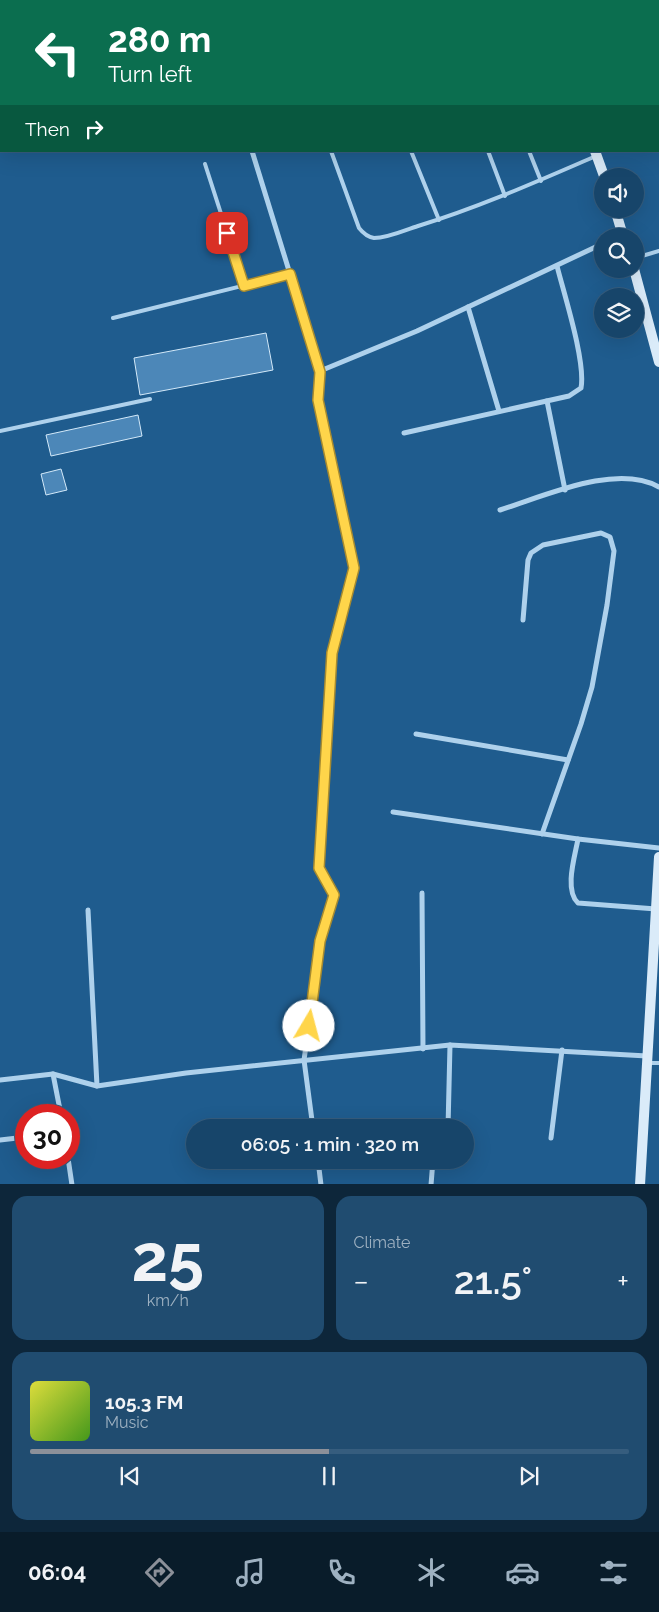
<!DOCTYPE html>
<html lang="en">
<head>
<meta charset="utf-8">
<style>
  body { margin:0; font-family:Raleway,sans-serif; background:#204c70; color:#f1f3f6; height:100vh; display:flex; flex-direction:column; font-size:19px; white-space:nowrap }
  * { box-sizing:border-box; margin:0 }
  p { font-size:16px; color:#9eb1c1 }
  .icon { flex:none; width:28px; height:28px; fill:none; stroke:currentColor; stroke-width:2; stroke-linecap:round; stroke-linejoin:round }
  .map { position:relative; height:1184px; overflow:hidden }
  .details { display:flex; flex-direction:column; gap:12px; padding:12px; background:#0d263a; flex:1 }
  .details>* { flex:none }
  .banner { position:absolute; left:0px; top:0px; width:660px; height:152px; box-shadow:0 5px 20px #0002,0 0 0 1px #365d7e; background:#0b6e4f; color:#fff; overflow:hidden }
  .tools { position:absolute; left:594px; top:168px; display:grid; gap:10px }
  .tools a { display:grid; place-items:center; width:50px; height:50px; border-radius:50%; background:#17456a; box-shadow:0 5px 20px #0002,0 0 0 1px #365d7e; font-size:25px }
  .speed { position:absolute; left:15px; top:1104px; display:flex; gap:10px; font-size:25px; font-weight:700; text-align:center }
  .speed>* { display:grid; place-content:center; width:65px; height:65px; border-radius:50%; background:#17456a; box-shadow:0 5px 20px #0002,0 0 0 1px #365d7e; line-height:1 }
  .speed .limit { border:8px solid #d22; background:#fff; color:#111 }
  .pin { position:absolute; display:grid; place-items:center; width:42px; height:42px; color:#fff; margin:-21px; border-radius:10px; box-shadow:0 2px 8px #0006 }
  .me { position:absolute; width:55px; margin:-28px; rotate:8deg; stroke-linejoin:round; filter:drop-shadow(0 0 4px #0008) }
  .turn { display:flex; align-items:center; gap:18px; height:105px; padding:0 25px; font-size:22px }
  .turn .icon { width:65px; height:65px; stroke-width:2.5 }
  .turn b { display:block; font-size:35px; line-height:42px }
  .then { display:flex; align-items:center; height:48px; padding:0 25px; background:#0003; gap:10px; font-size:19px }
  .big { font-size:38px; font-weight:600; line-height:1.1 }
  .details .widget { flex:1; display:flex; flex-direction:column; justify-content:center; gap:8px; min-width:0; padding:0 18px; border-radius:15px; background:#204c70 }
  .details .dial { align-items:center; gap:0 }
  .dial b { font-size:65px; line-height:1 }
  .song { display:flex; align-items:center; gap:15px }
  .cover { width:60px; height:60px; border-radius:8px; background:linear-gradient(135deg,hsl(60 70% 55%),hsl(100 70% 35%)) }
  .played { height:5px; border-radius:2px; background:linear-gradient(90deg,#8c9099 50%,#365d7e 50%) }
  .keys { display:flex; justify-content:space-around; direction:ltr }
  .heat { display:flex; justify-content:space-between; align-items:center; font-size:28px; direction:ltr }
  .details .tiles { flex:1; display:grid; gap:12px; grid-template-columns:1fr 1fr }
  .widget:last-child { grid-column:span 2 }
  .trip { position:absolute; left:186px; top:1119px; width:288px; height:50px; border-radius:25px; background:#17456a; box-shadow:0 5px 20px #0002,0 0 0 1px #365d7e; font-weight:600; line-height:50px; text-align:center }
  .tabs { display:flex; height:80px; justify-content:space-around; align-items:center; background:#091c2a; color:#9eb1c1 }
  .tabs .icon { width:35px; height:35px }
  .tabs .selected { color:#8c9099 }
  .tabs b { font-size:22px; color:#f1f3f6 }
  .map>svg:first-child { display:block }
</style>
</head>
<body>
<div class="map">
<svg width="659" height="1185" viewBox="0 0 659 1185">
  <rect width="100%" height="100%" fill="#1f5c8e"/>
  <!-- building -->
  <g fill="#4c87b8" stroke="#d3e9f9">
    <polygon points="266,333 273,370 140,395 134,358"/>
    <polygon points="138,415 142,436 51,456 46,435"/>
    <polygon points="61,469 67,490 46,495 41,474"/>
  </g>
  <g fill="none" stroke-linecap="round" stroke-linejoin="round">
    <!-- lane -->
    <g stroke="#aed1ec" stroke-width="4">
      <polyline points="107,0 107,1"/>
      <polyline points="627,0 628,1"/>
      <polyline points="659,83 659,84"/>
      <path d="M331,151L359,228C363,233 367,237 374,238C389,238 405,230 418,226C480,207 538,181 596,156"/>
      <polyline points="411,151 439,220"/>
      <polyline points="488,151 505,196"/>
      <polyline points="529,151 541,181"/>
      <polyline points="205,164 244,285"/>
      <polyline points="635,258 659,251"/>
      <polyline points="113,318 290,274"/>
      <polyline points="0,431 150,399"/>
      <polyline points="648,1063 659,1063"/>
    </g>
    <!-- street -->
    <g stroke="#aed1ec" stroke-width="5">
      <polyline points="473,1 477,0"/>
      <polyline points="252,151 320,371"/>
      <polyline points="468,307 499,411"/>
      <polyline points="547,401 565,490"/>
      <path d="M404,433L569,396L581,388C586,362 564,294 557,266"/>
      <path d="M500,510C545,496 616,463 659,487"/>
      <polyline points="523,620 528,560 531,553 543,545 601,533 610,537 614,551 607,605 592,687 581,724 542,834"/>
      <polyline points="416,734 568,760"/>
      <polyline points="393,812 578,839 659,848"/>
      <path d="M578,839C575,856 564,890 578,903L656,909"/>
      <polyline points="422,893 423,1049"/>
      <polyline points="88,910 97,1086"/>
      <polyline points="53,1074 61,1115"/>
      <polyline points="0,1080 53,1074 97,1086 186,1073 450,1045 647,1056"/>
      <polyline points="313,1128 304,1060 321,941 334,895 319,868 332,653 354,567 319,401 320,371 417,331 602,244"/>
      <polyline points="448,1128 450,1045"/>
      <polyline points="551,1138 562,1050"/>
      <polyline points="0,1140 26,1137"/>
      <polyline points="68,1158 72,1185"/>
      <polyline points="318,1160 321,1185"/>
      <polyline points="431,1185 433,1160"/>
    </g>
    <!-- secondary -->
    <g stroke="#daebf9" stroke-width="10">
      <polyline points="543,0 543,1"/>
      <polyline points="595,151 604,176"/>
      <polyline points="615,209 623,236"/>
      <polyline points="634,269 659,362"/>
      <polyline points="640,1185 659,857"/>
    </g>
  </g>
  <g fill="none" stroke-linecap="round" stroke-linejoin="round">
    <!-- route casing -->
    <g stroke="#a68a30" stroke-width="12">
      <polyline id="route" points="227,233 244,286 290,274 320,372 318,400 354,568 332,653 319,868 334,895 320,941 309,1026"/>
    </g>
    <!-- route -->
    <use href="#route" stroke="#ffd54a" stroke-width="9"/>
  </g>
</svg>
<div class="tools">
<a><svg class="icon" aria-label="sound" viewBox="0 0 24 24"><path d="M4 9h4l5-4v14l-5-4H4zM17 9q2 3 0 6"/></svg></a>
<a><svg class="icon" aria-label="search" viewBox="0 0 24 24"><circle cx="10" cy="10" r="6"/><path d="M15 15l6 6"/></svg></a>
<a><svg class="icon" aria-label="layers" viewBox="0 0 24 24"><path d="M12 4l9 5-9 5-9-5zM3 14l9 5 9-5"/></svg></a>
</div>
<div class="speed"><div class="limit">30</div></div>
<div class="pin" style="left:227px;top:233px;background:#d93025"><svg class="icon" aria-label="arrive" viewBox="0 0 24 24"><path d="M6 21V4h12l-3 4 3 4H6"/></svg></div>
<svg class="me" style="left:309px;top:1026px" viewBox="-20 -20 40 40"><circle r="19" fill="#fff"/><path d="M0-13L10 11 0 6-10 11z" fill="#ffd54a"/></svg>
<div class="trip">06:05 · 1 min · 320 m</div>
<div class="banner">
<div class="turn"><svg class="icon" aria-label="left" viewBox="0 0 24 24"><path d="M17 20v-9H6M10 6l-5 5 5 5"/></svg><div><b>280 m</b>Turn left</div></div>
<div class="then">Then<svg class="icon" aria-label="right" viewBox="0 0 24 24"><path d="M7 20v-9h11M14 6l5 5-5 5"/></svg></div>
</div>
</div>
<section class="details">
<div class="tiles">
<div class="widget dial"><b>25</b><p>km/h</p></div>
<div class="widget"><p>Climate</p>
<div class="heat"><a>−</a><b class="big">21.5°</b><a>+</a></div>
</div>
<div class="widget">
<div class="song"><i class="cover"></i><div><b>105.3 FM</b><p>Music</p></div></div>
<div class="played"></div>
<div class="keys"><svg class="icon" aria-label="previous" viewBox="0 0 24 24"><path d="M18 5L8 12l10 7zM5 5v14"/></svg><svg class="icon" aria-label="pause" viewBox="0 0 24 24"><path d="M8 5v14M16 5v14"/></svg><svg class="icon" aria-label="next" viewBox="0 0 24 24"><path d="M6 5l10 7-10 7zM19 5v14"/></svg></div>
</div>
</div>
</section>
<nav class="tabs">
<b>06:04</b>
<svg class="icon selected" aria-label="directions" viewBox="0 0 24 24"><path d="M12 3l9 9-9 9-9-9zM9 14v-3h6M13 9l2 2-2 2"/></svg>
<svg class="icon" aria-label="music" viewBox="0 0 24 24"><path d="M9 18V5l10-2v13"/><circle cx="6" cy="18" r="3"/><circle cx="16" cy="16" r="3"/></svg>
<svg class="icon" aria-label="phone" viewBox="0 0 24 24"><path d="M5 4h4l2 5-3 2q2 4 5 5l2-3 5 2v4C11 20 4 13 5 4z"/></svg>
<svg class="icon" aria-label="climate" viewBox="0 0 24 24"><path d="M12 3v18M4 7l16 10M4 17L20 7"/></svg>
<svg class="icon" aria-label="car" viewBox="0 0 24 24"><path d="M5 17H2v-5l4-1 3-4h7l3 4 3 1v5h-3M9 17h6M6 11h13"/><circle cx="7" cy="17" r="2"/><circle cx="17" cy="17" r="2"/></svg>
<svg class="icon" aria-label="filters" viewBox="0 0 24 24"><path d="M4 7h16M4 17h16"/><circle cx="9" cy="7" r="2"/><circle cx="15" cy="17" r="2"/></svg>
</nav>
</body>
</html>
